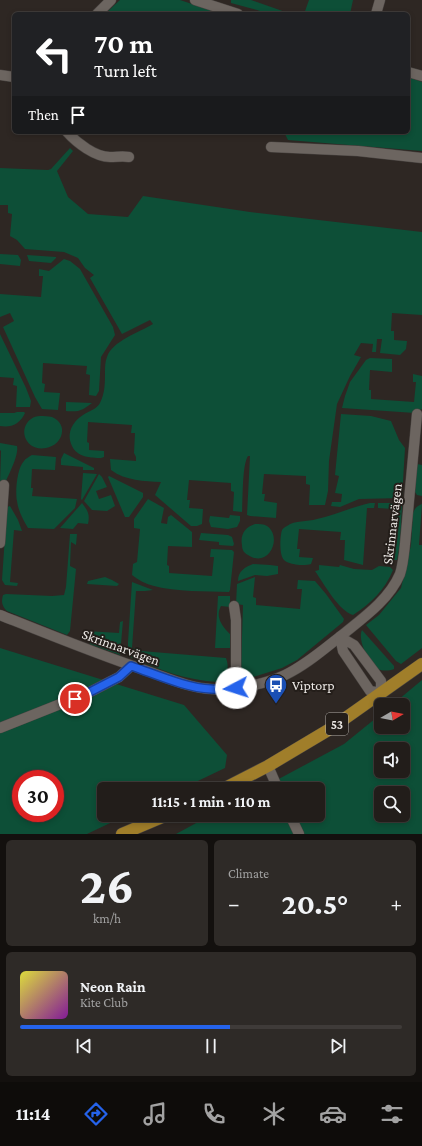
<!DOCTYPE html>
<html lang="en">
<head>
<meta charset="utf-8">
<style>
  body { margin:0; font-family:"Crimson Pro",serif; background:#2e2a27; color:#f1f3f6; height:100vh; display:flex; flex-direction:column; font-size:15px; white-space:nowrap }
  * { box-sizing:border-box; margin:0 }
  p { font-size:13px; color:#a2a2a2 }
  .icon { flex:none; width:22px; height:22px; fill:none; stroke:currentColor; stroke-width:2; stroke-linecap:round; stroke-linejoin:round }
  .map { position:relative; height:834px; overflow:hidden }
  .details { display:flex; flex-direction:column; gap:6px; padding:6px; background:#13100e; flex:1 }
  .details>* { flex:none }
  .hud { position:absolute; left:12px; top:12px; width:398px; height:122px; border-radius:6px; box-shadow:0 2px 6px #0003,0 0 0 1px #3f3b39; background:#202124; color:#fff; overflow:hidden }
  .needle { width:26px; rotate:80deg }
  .fabs { position:absolute; left:374px; top:698px; display:grid; gap:8px }
  .fabs a { display:grid; place-items:center; width:36px; height:36px; border-radius:6px; background:#221d1a; box-shadow:0 2px 6px #0003,0 0 0 1px #3f3b39; font-size:20px }
  .speed { position:absolute; left:12px; top:770px; display:flex; gap:8px; font-size:20px; font-weight:700; text-align:center }
  .speed>* { display:grid; place-content:center; width:52px; height:52px; border-radius:50%; background:#221d1a; box-shadow:0 2px 6px #0003,0 0 0 1px #3f3b39; line-height:1 }
  .speed .limit { border:6px solid #d22; background:#fff; color:#111 }
  .pin { position:absolute; display:grid; place-items:center; width:34px; height:34px; color:#fff; margin:-17px; border:2px solid #fff; border-radius:50%; box-shadow:0 1px 4px #0007 }
  .me { position:absolute; width:44px; margin:-22px; rotate:265deg; stroke-linejoin:round; filter:drop-shadow(0 0 3px #0008) }
  .turn { display:flex; align-items:center; gap:14px; height:84px; padding:0 16px; font-size:18px }
  .turn .icon { width:52px; height:52px; stroke-width:2.5 }
  .turn b { display:block; font-size:28px; line-height:34px }
  .then { display:flex; align-items:center; height:38px; padding:0 16px; background:#0003; gap:8px; font-size:15px }
  .big { font-size:30px; font-weight:700; line-height:1.1 }
  .details .tile { flex:1; display:flex; flex-direction:column; justify-content:center; gap:6px; min-width:0; padding:0 14px; border-radius:6px; background:#2e2a27 }
  .details .dial { align-items:center; gap:0 }
  .dial b { font-size:52px; line-height:1 }
  .song { display:flex; align-items:center; gap:12px }
  .cover { width:48px; height:48px; border-radius:6px; background:linear-gradient(135deg,hsl(60 70% 55%),hsl(290 70% 35%)) }
  .played { height:4px; border-radius:2px; background:linear-gradient(90deg,#2563eb 55%,#3f3b39 55%) }
  .keys { display:flex; justify-content:space-around; direction:ltr }
  .heat { display:flex; justify-content:space-between; align-items:center; font-size:22px; direction:ltr }
  .details .tiles { flex:1; display:grid; gap:6px; grid-template-columns:1fr 1fr }
  .tile:last-child { grid-column:span 2 }
  .trip { position:absolute; left:97px; top:782px; width:228px; height:40px; border-radius:6px; background:#221d1a; box-shadow:0 2px 6px #0003,0 0 0 1px #3f3b39; font-weight:700; line-height:40px; text-align:center }
  .menu { display:flex; height:64px; justify-content:space-around; align-items:center; background:#0e0c0a; color:#a2a2a2 }
  .menu .icon { width:28px; height:28px }
  .menu .on { color:#2563eb }
  .menu b { font-size:18px; color:#f1f3f6 }
  .map>svg:first-child { display:block }
</style>
</head>
<body>
<div class="map">
<svg width="422" height="834" viewBox="0 0 422 834">
  <rect width="100%" height="100%" fill="#2e2723"/>
  <!-- green -->
  <g fill="#0d4f37" fill-rule="evenodd">
    <polygon points="120,0 180,0 222,14 105,14"/>
    <polygon points="231,0 251,0 291,14 269,14 257,10 231,3"/>
    <polygon points="309,0 353,0 350,14 304,14"/>
    <polygon points="408,77 422,82 422,151 288,140 284,132 408,132"/>
    <path d="M70,148L73,151L57,171L68,197L88,214L128,217L143,196L250,212L422,232V315L392,313L391,331H394V340L407,341L406,349L400,355L380,353L382,339H377L376,352H372L373,344L361,343L354,355L361,357L350,376L337,404L329,461L328,491L325,505H309L310,485L306,484V476L264,474L262,494H265L264,501L277,503L276,518L250,516L247,515L250,456H248C242,465 243,499 242,512L233,511L234,492L231,491V483L189,480L187,500H190L189,508L203,509L202,524L197,526H191L155,495L161,482C144,481 126,481 111,470L110,459L136,461V457L134,453L135,433H131L132,425L88,422L87,442L89,443V450L104,451V457L101,458C91,458 77,457 72,446C66,434 72,422 83,415C89,411 97,409 100,403C105,393 105,383 105,372C105,367 105,362 107,357C112,341 140,332 153,324L150,320L122,334L90,278L94,275L85,268L78,258L64,252L25,249L17,240L10,236L12,214L8,213V205H0V168L48,170L51,169Z"/>
    <polygon points="0,254 18,255 21,260 20,266 0,264"/>
    <polygon points="27,255 56,257 56,258 51,263 29,261"/>
    <polygon points="64,259 70,261 80,269 113,327 115,335 101,357 99,391 96,396 89,395 90,375 86,374 87,366 43,363 42,383 45,384 44,392 60,393 58,410 42,409 35,397 3,327 14,321 10,313 0,317 0,294 41,297 43,276 39,276 39,269 49,271"/>
    <polygon points="0,334 26,388 31,401 30,407 16,407 17,386 13,385 14,378 0,377"/>
    <polygon points="370,358 392,359 392,372 370,370 369,390 371,390 371,399 414,402 416,382 413,382 413,374 422,376 422,409 415,413 342,408 345,396 350,382 366,360"/>
    <path d="M66,402L92,403C81,411 80,412 66,411Z"/>
    <path d="M17,412H24L25,413C20,424 11,428 0,426V413H14Z"/>
    <polygon points="341,414 371,416 391,421 399,440 405,448 402,498 359,499 340,507 331,506 332,502 341,502 342,494 335,493 339,476 335,475"/>
    <path d="M40,416C44,416 48,416 52,417C69,424 63,445 46,448C26,452 17,429 31,419C33,417 37,416 40,416Z"/>
    <path d="M0,443L17,446C19,455 9,474 5,483L0,484L1,451L0,450Z"/>
    <polygon points="64,453 94,468 94,470 83,470 83,467 61,465 61,459"/>
    <path d="M32,455L56,457L55,470L32,469L31,488H33L32,496L77,499L75,508L54,529L28,528C23,520 18,510 17,501C15,492 17,468 24,461C26,458 29,457 32,455Z"/>
    <polygon points="417,464 422,465 422,496 417,495 415,492"/>
    <polygon points="83,473 97,474 82,500 81,499"/>
    <polygon points="99,474 102,477 107,487 96,491 99,499 111,495 115,506 107,511 92,510 84,501"/>
    <polygon points="109,476 143,493 143,497 129,517 125,517 108,477"/>
    <path d="M148,499L164,508L161,523L167,524L168,517L171,515L192,532V547L168,546L167,565L169,566V573L212,576L214,557H210L211,549L232,550L234,552L230,590L229,592C206,591 176,592 154,586C146,584 138,580 132,575L133,564L137,562L140,529L134,528V519Z"/>
    <path d="M82,503C88,511 90,514 88,524L78,523L73,529L60,528Z"/>
    <path d="M370,503H375L374,508H367L363,565L344,560L345,540H340L341,532L299,529L297,549H300L299,557L313,558L311,564C304,566 289,565 284,560C279,555 280,536 282,530C283,528 285,527 287,526C295,520 307,522 317,519C335,515 352,507 370,503Z"/>
    <polygon points="378,503 400,503 402,506 400,544 397,560 390,560 393,509 378,508"/>
    <path d="M422,504L419,545H422V648L401,664L396,661L366,625L379,615L401,588L411,545L413,513C415,508 417,506 422,504Z"/>
    <polygon points="10,506 18,520 22,531 14,530 10,582 18,583 17,586 5,585 2,580 7,507"/>
    <polygon points="230,515 240,516 240,521 237,527 228,529 211,527 209,521 210,516 229,518"/>
    <path d="M255,524C259,524 264,524 267,526C283,537 269,569 248,555C244,553 242,550 242,545C240,535 245,527 255,524Z"/>
    <polygon points="201,533 228,535 232,537 234,544 233,546 219,545 219,542 199,540"/>
    <path d="M70,534H77L76,545L71,542L70,566L76,569L70,631L67,635L7,611C2,606 1,602 3,595L6,594L52,596L64,595L66,587Z"/>
    <path d="M253,564L270,565L278,566V574L267,576L255,575L238,581C238,571 245,567 253,564Z"/>
    <path d="M319,565L339,567L340,565L354,569L372,570L379,566L390,567L393,570C385,590 370,604 353,615C339,611 324,584 315,571L319,570Z"/>
    <polygon points="105,577 112,580 119,584 117,586 87,584 88,581"/>
    <polygon points="255,577 253,597 256,598 256,605 300,609 302,589 297,589 298,580 315,581 326,594 344,619 343,622 297,660 282,668 253,677 245,674 241,668 243,605 236,604 237,584"/>
    <path d="M132,582L153,590L145,591H136L132,648L141,649V651L226,658C230,669 227,675 218,682C185,680 160,670 130,657L128,652V642Z"/>
    <path d="M218,596H230V607L221,606C215,617 222,626 230,634V648H215Z"/>
    <polygon points="123,621 120,655 90,644 87,636 86,631 119,633 120,622"/>
    <path d="M362,630L394,666V669C389,671 382,671 378,669C369,663 357,640 362,630Z"/>
    <path d="M0,648L184,705L227,755L225,768L181,789H104V815H127L87,834H0ZM21,779H55V813H21Z"/>
    <path d="M422,680V834H176L211,815H318V789H260L344,744L381,714V727H403V705H392ZM381,749H403V771H381ZM381,793H403V815H381Z"/>
  </g>
  <g fill="none" stroke-linecap="round" stroke-linejoin="round">
    <!-- minor casing -->
    <g stroke="#494441" stroke-width="11">
      <g id="minor">
        <polyline points="195,0 238,14"/>
        <polyline points="97,14 111,0"/>
        <polyline points="376,14 380,0"/>
        <polyline points="408,72 422,76"/>
        <polyline points="0,75 14,77"/>
        <path d="M67,132C77,143 95,157 110,157C117,157 123,156 129,157"/>
        <polyline points="271,147 358,151 422,158"/>
        <polyline points="0,543 4,485"/>
        <polyline points="234,606 236,620 236,688"/>
        <path d="M0,615C50,635 99,655 150,672C170,679 190,688 211,689C232,691 266,684 285,675C306,665 324,649 342,635C363,618 389,600 400,574C403,565 404,554 405,544L417,414"/>
        <polygon points="340,637 354,645 381,681 381,693 370,691 343,651"/>
        <polyline points="0,728 88,693 119,677 131,666"/>
        <polyline points="268,766 278,789"/>
        <polyline points="290,815 299,834"/>
      </g>
    </g>
    <!-- major casing -->
    <g stroke="#494441" stroke-width="13">
      <g id="major">
        <polyline points="223,789 268,766 330,729 422,664"/>
        <polyline points="122,834 167,815"/>
      </g>
    </g>
    <!-- minor -->
    <use href="#minor" stroke="#6c6560" stroke-width="10"/>
    <!-- major -->
    <use href="#major" stroke="#a07e2a" stroke-width="12"/>
  </g>
  <g fill="none" stroke-linecap="round" stroke-linejoin="round">
    <!-- route casing -->
    <g stroke="#184099" stroke-width="10">
      <path id="route" d="M75,699L88,693L119,677L131,666C155,674 186,688 211,689C219,690 227,689 236,688"/>
    </g>
    <!-- route -->
    <use href="#route" stroke="#2563eb" stroke-width="7"/>
  </g>
  <!-- icons -->
  <defs>
    <g id="bus-pin" transform="scale(1.15)"><path d="M0 17L-7.5 6A9.5 9.5 0 1 1 7.5 6Z" fill="#1a4fb4" stroke="#241e1a"/><path d="M-5-6H5V4H4V6H2V4H-2V6H-4V4H-5ZM-3.5-4V0h7V-4ZM-3.5 1.2v1.5H-2V1.2ZM2 1.2v1.5H3.5V1.2Z" fill="#fff"/></g>
  </defs>
  <g fill-rule="evenodd">
    <use href="#bus-pin" x="276" y="685"/>
  </g>
  <g text-anchor="middle" stroke-width="4" stroke-linejoin="round" paint-order="stroke">
    <!-- shield labels -->
    <rect fill="#241e1a" stroke="#afaba7" stroke-width="1" x="326" y="713" width="22" height="22" rx="3"/>
    <g font-size="13" font-weight="bold" fill="#ebe7e4">
      <text x="337" y="729">53</text>
    </g>
    <!-- street labels -->
    <g font-size="14" fill="#ebe7e4" stroke="#241e1a">
      <text transform="translate(392 524) rotate(-83)" y="5">Skrinnarvägen</text>
      <text transform="translate(121 647) rotate(20)" y="5">Skrinnarvägen</text>
    </g>
    <!-- poi labels -->
    <g font-size="14" fill="#ebe7e4" stroke="#241e1a" text-anchor="start">
      <text x="292" y="690">Viptorp</text>
    </g>
  </g>
</svg>
<div class="fabs">
<a><svg class="needle" viewBox="-14 -14 28 28"><path d="M0-13l5 13h-10z" fill="#e53935"/><path d="M0 13l5-13h-10z" fill="#a2a2a2"/></svg></a>
<a><svg class="icon" aria-label="sound" viewBox="0 0 24 24"><path d="M4 9h4l5-4v14l-5-4H4zM17 9q2 3 0 6"/></svg></a>
<a><svg class="icon" aria-label="search" viewBox="0 0 24 24"><circle cx="10" cy="10" r="6"/><path d="M15 15l6 6"/></svg></a>
</div>
<div class="speed"><div class="limit">30</div></div>
<div class="pin" style="left:75px;top:699px;background:#d93025"><svg class="icon" aria-label="arrive" viewBox="0 0 24 24"><path d="M6 21V4h12l-3 4 3 4H6"/></svg></div>
<svg class="me" style="left:236px;top:688px" viewBox="-20 -20 40 40"><circle r="19" fill="#fff"/><path d="M0-13L10 11 0 6-10 11z" fill="#2563eb"/></svg>
<div class="trip">11:15 · 1 min · 110 m</div>
<div class="hud">
<div class="turn"><svg class="icon" aria-label="left" viewBox="0 0 24 24"><path d="M17 20v-9H6M10 6l-5 5 5 5"/></svg><div><b>70 m</b>Turn left</div></div>
<div class="then">Then<svg class="icon" aria-label="arrive" viewBox="0 0 24 24"><path d="M6 21V4h12l-3 4 3 4H6"/></svg></div>
</div>
</div>
<section class="details">
<div class="tiles">
<div class="tile dial"><b>26</b><p>km/h</p></div>
<div class="tile"><p>Climate</p>
<div class="heat"><a>−</a><b class="big">20.5°</b><a>+</a></div>
</div>
<div class="tile">
<div class="song"><i class="cover"></i><div><b>Neon Rain</b><p>Kite Club</p></div></div>
<div class="played"></div>
<div class="keys"><svg class="icon" aria-label="previous" viewBox="0 0 24 24"><path d="M18 5L8 12l10 7zM5 5v14"/></svg><svg class="icon" aria-label="pause" viewBox="0 0 24 24"><path d="M8 5v14M16 5v14"/></svg><svg class="icon" aria-label="next" viewBox="0 0 24 24"><path d="M6 5l10 7-10 7zM19 5v14"/></svg></div>
</div>
</div>
</section>
<nav class="menu">
<b>11:14</b>
<svg class="icon on" aria-label="directions" viewBox="0 0 24 24"><path d="M12 3l9 9-9 9-9-9zM9 14v-3h6M13 9l2 2-2 2"/></svg>
<svg class="icon" aria-label="music" viewBox="0 0 24 24"><path d="M9 18V5l10-2v13"/><circle cx="6" cy="18" r="3"/><circle cx="16" cy="16" r="3"/></svg>
<svg class="icon" aria-label="phone" viewBox="0 0 24 24"><path d="M5 4h4l2 5-3 2q2 4 5 5l2-3 5 2v4C11 20 4 13 5 4z"/></svg>
<svg class="icon" aria-label="climate" viewBox="0 0 24 24"><path d="M12 3v18M4 7l16 10M4 17L20 7"/></svg>
<svg class="icon" aria-label="car" viewBox="0 0 24 24"><path d="M5 17H2v-5l4-1 3-4h7l3 4 3 1v5h-3M9 17h6M6 11h13"/><circle cx="7" cy="17" r="2"/><circle cx="17" cy="17" r="2"/></svg>
<svg class="icon" aria-label="filters" viewBox="0 0 24 24"><path d="M4 7h16M4 17h16"/><circle cx="9" cy="7" r="2"/><circle cx="15" cy="17" r="2"/></svg>
</nav>
</body>
</html>
